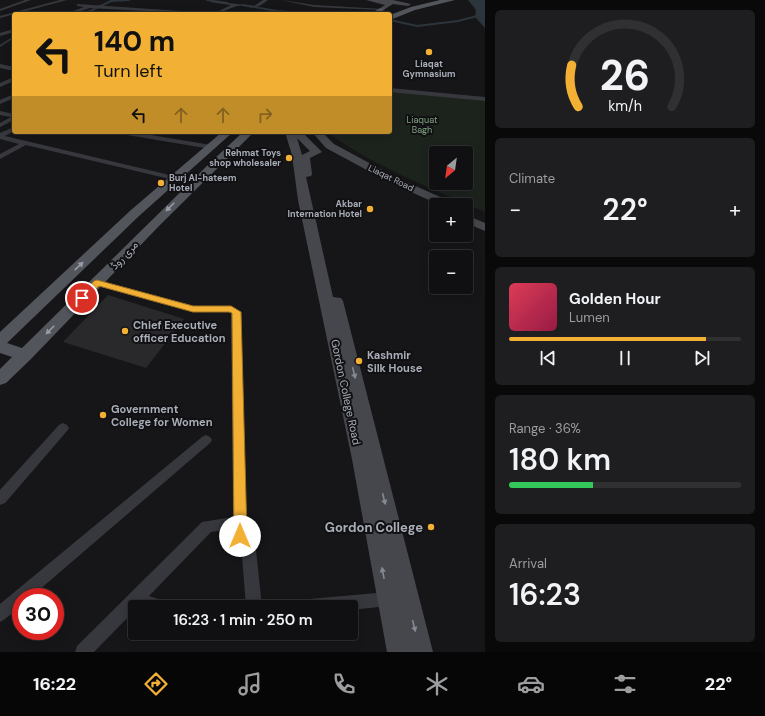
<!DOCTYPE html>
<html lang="en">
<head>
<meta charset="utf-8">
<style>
  body { margin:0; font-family:"DM Sans",Vazirmatn,sans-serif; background:#1e1e20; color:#f1f3f6; height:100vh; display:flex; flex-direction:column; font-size:15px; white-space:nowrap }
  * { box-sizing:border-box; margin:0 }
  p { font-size:13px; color:#9c9d9f }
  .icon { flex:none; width:22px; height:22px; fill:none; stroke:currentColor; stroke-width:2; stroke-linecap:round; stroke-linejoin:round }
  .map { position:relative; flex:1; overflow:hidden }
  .drawer { display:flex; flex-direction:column; gap:10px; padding:10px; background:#09090a; width:280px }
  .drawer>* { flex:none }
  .guide { position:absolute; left:12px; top:12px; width:380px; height:122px; border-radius:4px; box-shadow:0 2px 10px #0003,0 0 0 1px #303032; background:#f2b134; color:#111; overflow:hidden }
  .needle { width:26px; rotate:209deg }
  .tools { position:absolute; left:429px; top:146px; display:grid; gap:8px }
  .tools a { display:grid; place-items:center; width:44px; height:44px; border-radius:4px; background:#101012; box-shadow:0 2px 10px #0003,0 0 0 1px #303032; font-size:20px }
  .speed { position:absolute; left:12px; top:588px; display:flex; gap:8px; font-size:20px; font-weight:700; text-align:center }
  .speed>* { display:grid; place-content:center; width:52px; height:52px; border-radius:50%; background:#101012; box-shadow:0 2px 10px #0003,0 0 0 1px #303032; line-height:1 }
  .speed .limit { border:6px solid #d22; background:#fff; color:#111 }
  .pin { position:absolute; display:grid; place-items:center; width:34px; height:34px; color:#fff; margin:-17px; border:2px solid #fff; border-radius:50%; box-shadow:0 1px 4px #0007 }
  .me { position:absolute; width:44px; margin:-22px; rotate:0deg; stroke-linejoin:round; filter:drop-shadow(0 0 3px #0008) }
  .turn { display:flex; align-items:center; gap:14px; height:84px; padding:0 16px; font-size:18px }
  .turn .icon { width:52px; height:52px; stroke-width:2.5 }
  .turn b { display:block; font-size:28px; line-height:34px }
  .lanes { display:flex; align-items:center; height:38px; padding:0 16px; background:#0003; justify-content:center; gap:20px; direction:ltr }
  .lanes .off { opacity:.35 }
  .big { font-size:30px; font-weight:600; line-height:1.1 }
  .drawer .card { flex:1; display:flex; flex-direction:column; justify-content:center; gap:6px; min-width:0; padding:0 14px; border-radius:6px; background:#1e1e20 }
  .drawer .dial { align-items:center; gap:0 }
  .dial svg { height:104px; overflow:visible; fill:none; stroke:#303032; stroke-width:7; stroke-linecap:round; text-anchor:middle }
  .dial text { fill:#f1f3f6; stroke:none }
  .song { display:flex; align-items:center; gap:12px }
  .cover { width:48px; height:48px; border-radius:6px; background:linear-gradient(135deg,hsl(350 70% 55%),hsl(340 70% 35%)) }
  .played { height:4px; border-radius:2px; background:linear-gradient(90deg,#f2b134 85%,#303032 85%) }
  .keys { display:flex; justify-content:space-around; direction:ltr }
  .heat { display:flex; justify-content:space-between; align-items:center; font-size:22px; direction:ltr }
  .charge { height:6px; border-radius:3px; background:linear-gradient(90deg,#34c759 36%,#303032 0) }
  .trip { position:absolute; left:128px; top:600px; width:230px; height:40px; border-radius:4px; background:#101012; box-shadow:0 2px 10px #0003,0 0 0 1px #303032; font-weight:600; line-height:40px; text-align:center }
  .dock { display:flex; height:64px; justify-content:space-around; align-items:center; background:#060607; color:#9c9d9f }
  .dock .icon { width:28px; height:28px }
  .dock .active { color:#f2b134 }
  .dock b { font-size:18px; color:#f1f3f6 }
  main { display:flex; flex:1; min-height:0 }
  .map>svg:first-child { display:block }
</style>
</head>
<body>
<main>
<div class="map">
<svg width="485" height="652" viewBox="0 0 485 652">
  <rect width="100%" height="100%" fill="#161618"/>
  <!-- green -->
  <path fill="#1c231d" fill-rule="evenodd" d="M390,91L485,101V212C431,188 375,167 327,132H390ZM436,153H466V183H436Z"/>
  <!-- water -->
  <polygon fill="#2c353c" points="468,0 485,0 485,28 475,17 476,10"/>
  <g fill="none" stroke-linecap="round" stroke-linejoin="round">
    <!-- stream -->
    <g stroke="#2c353c" stroke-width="2">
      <polyline points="207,0 227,3"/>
      <polyline points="243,5 277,11 313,14"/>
      <polyline points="84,14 111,1 129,0"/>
      <polyline points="317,14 355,12 366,14"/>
      <polyline points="390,20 417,26 458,21 485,14"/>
      <polyline points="0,46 14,37"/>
    </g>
  </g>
  <!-- building -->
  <polygon fill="#29292c" points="108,295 184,319 146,368 63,342"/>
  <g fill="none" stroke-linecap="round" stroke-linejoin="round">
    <!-- street -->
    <g fill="#37383d" fill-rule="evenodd">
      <polygon points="25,0 31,0 0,11 0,9"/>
      <polygon points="60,0 67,0 0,18 0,16"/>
      <path d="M263,0H268C250,15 249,2 234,7C227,9 221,14 213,14L231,5L210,2L212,1L254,6Z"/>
      <polygon points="281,0 314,5 384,9 382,10 314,7"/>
      <polygon points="77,4 181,11 183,12 181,13 90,8 71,14 65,14 84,7 77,6"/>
      <polygon points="14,29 14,32 0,36 0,33"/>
      <polygon points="0,64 14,67 14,71 0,68"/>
      <polygon points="14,77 14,81 0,87 0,83"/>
      <polygon points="390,88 485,97 485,101 390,92"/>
      <polygon points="14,94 14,98 0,104 0,100"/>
      <polygon points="0,111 14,114 14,120 0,127 0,123 11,117 0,115"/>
      <polygon points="14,127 14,131 5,136 174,176 178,178 174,180 26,145 0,159 0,154 19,144 0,139 0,133"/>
      <polygon points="118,132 133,132 211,145 214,147 211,149 121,134"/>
      <polygon points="97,280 193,306 231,306 241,312 246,519 248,522 246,525 247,543 254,545 256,550 262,607 246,607 242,556 235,554 233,549 233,529 211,532 149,596 167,602 170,607 135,607 135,610 94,652 75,652 77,646 202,522 233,517 231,313 229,312 193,312 94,285 92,283 94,281"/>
      <polygon points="63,423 67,425 69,428 67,431 5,503 0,505 0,490 59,425"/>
      <polygon points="206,435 210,437 212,440 210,443 31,597 21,597 21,606 5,619 0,622 0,604 202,437"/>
      <polygon points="388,592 393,594 396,599 393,604 388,606 351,610 351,607 290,607 293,602 298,600"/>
    </g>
    <!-- secondary -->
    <g fill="#45474d" fill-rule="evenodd">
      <polygon points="366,0 393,0 411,4 408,6 393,4 382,11 379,9 385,5"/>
      <path d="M285,132H302L322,152L310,158L312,174L311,176L306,177L333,297L341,298L343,301L433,652H387L352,459L298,200L292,155ZM297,138L310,151L302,155Z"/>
      <polygon points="312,132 322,132 334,144 397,178 454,203 456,205 440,205 389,182 326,148"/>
      <polygon points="466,215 485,223 485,231 466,223"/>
    </g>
    <!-- primary -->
    <g fill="#53555c" fill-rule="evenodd">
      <polygon points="440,0 455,0 415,10 390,20 390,15 411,7"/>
      <polygon points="380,8 385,9 378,14 370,14"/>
      <polygon points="222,132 233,132 139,216 7,343 22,348 213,160 243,132 254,132 159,226 31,359 6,383 0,385 0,369 12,357 0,353 0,332 131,210"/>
    </g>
  </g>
  <!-- one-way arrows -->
  <defs><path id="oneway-solid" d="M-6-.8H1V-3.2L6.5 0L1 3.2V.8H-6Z"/></defs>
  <g fill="#979ba6">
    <use href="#oneway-solid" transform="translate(170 207) rotate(135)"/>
    <use href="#oneway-solid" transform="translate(79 266) rotate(-43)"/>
    <use href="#oneway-solid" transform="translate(50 330) rotate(135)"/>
  </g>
  <g fill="#858993">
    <use href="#oneway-solid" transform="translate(354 373) rotate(76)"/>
    <use href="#oneway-solid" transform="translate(384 499) rotate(76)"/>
    <use href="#oneway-solid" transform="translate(383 573) rotate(-101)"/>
    <use href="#oneway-solid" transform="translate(414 626) rotate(76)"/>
  </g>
  <!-- route -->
  <polygon fill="#f2b134" stroke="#9d7322" points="97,280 193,306 231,306 241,312 247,536 245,539 240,541 236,539 234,536 232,313 229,312 193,312 99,286 85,300 79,300 77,298 79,297 94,281"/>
  <!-- markers -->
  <g fill="#f2b134" stroke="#111113" stroke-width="1.5">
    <circle cx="429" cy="52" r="4"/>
    <circle cx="289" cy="158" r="4"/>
    <circle cx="161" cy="183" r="4"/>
    <circle cx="370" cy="209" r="4"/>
    <circle cx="125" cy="331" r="4"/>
    <circle cx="359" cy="361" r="4"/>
    <circle cx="103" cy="415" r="4"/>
    <circle cx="431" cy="527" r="4"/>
  </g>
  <g text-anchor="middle" stroke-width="4" stroke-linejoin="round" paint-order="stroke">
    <!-- far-poi labels -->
    <g font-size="9" font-weight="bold" fill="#a8adb8" stroke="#111113" text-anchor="end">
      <text x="429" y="67" text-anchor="middle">Liaqat<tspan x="429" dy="10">Gymnasium</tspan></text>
      <text x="281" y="156">Rehmat Toys<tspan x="281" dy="10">shop wholesaler</tspan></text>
      <text x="169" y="181" text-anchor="start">Burj Al-hateem<tspan x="169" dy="10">Hotel</tspan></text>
      <text x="362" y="207">Akbar<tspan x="362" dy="10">Internation Hotel</tspan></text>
    </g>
    <!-- far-park labels -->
    <g font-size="9" fill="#7fa381" stroke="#111113">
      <text x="422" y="123">Liaquat<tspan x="422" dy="10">Bagh</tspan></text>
    </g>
    <!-- far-street labels -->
    <g font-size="9" fill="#a8adb8" stroke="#111113">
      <text transform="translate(391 178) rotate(26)" y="3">Liaqat Road</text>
    </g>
    <!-- street labels -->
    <g font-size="11" fill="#a8adb8" stroke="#111113">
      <text transform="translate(124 255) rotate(-47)" y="4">مری روڈ</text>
      <text transform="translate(346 392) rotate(78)" y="4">Gordon College Road</text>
    </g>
    <!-- poi labels -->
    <g font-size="11" font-weight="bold" fill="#a8adb8" stroke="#111113" text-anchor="start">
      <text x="133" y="329">Chief Executive<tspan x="133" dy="13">officer Education</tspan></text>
      <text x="367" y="359">Kashmir<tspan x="367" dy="13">Silk House</tspan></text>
      <text x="111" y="413">Government<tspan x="111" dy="13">College for Women</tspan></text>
    </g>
    <!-- near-poi labels -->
    <g font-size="13" font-weight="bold" fill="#a8adb8" stroke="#111113" text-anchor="end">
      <text x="423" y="532">Gordon College</text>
    </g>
  </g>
</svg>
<div class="tools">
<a><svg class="needle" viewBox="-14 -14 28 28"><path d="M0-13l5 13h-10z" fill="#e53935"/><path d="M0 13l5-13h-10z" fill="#9c9d9f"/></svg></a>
<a>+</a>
<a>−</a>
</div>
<div class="speed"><div class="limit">30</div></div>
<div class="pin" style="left:82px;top:298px;background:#d93025"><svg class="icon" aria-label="arrive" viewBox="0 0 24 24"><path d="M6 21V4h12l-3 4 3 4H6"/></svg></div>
<svg class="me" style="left:240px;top:536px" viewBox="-20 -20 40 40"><circle r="19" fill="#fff"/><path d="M0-13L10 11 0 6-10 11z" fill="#f2b134"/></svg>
<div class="trip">16:23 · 1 min · 250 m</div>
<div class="guide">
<div class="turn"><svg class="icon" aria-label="left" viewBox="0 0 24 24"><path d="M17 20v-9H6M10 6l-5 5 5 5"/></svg><div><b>140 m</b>Turn left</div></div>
<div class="lanes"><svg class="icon" aria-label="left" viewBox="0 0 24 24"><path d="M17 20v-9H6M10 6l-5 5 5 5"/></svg><svg class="icon off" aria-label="ahead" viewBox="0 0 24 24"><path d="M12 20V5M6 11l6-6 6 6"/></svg><svg class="icon off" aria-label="ahead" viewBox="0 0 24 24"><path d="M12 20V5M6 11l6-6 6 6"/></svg><svg class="icon off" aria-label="right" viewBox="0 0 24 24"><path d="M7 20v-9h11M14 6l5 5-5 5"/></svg></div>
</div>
</div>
<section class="drawer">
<div class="card dial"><svg viewBox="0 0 100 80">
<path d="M14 69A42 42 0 1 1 86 69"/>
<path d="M14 69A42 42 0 0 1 9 37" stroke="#f2b134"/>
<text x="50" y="56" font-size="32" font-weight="700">26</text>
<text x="50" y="72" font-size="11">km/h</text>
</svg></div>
<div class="card"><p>Climate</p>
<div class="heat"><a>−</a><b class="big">22°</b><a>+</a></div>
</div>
<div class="card">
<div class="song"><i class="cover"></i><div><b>Golden Hour</b><p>Lumen</p></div></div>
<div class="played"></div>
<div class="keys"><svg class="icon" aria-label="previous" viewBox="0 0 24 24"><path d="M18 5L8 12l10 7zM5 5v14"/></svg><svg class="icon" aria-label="pause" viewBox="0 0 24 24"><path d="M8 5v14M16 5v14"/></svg><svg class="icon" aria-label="next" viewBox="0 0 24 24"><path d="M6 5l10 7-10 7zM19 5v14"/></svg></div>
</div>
<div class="card"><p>Range · 36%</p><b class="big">180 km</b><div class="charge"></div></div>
<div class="card"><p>Arrival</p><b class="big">16:23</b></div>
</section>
</main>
<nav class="dock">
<b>16:22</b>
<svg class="icon active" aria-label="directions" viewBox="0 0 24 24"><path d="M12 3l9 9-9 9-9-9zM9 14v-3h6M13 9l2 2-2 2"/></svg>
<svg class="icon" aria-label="music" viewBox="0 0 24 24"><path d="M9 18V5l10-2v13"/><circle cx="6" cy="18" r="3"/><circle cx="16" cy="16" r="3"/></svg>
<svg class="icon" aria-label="phone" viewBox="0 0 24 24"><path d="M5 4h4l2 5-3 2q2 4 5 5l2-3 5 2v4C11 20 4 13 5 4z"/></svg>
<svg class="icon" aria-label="climate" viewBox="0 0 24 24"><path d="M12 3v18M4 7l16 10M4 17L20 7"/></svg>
<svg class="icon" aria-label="car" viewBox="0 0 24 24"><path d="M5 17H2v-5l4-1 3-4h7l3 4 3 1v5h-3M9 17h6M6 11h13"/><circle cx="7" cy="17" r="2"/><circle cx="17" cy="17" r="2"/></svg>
<svg class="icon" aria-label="filters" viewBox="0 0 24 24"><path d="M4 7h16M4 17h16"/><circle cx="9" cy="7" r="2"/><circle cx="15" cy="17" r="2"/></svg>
<b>22°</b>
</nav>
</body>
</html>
